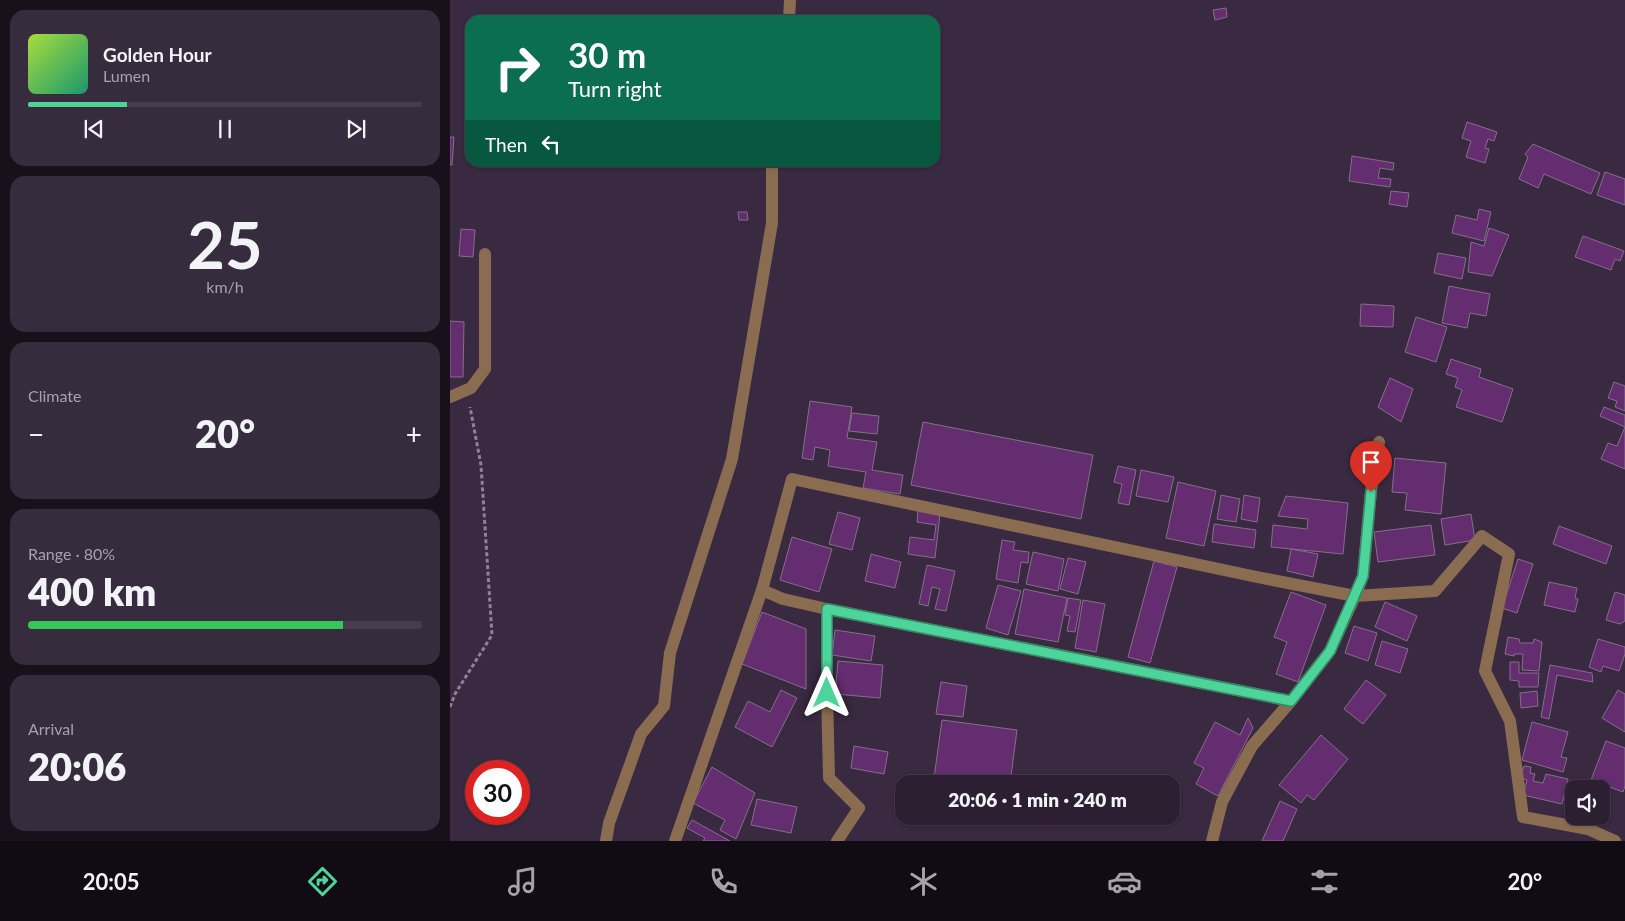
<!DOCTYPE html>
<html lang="en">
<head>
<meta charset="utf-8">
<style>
  body { margin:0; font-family:Lato,sans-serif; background:#372c3d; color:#f1f3f6; height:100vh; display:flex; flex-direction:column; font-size:19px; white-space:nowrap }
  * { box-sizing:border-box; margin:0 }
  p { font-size:16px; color:#a6a2ab }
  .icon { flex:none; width:28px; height:28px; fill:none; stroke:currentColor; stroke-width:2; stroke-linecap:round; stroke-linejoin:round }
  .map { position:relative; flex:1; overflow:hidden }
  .drawer { display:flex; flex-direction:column; gap:10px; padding:10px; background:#18111b; width:450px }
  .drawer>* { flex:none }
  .guide { position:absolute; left:15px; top:15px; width:475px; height:152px; border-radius:15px; box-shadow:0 1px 4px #0004,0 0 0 1px #473d4d; background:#0b6e4f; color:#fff; overflow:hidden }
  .controls { position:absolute; left:1115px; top:780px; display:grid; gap:10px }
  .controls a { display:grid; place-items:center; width:45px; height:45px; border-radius:10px; background:#2b1f31; box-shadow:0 1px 4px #0004,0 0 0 1px #473d4d; font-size:25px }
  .speed { position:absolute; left:15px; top:760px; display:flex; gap:10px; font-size:25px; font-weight:700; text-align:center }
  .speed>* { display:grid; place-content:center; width:65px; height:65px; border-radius:50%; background:#2b1f31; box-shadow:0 1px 4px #0004,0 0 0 1px #473d4d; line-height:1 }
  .speed .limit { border:8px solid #d22; background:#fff; color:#111 }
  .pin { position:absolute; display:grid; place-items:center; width:42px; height:42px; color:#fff; margin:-51px -21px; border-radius:50% 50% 50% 0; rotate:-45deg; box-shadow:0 0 5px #0007 }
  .pin .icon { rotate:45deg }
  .me { position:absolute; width:55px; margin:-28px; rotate:0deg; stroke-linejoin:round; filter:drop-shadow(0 0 4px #0008) }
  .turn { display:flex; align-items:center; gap:18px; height:105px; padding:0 20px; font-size:22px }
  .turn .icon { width:65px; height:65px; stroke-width:2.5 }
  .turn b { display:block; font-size:35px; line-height:42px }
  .then { display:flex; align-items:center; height:48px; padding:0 20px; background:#0003; gap:10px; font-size:19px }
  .big { font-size:38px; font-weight:800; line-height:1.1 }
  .drawer .widget { flex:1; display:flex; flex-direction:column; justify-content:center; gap:8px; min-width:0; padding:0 18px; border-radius:15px; background:#372c3d }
  .drawer .dial { align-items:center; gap:0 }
  .dial b { font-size:65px; line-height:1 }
  .song { display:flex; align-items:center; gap:15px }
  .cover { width:60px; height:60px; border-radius:8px; background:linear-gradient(135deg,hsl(80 70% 55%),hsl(160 70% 35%)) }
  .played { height:5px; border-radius:2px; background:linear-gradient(90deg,#4cd49b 25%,#473d4d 25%) }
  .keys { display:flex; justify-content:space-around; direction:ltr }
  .heat { display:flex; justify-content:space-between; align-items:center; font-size:28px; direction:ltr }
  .charge { height:8px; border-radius:4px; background:linear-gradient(90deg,#34c759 80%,#473d4d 0) }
  .trip { position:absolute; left:445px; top:775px; width:285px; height:50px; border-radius:15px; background:#2b1f31; box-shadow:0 1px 4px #0004,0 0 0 1px #473d4d; font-weight:800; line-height:50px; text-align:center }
  .tabs { display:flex; height:80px; justify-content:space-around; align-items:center; background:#110c14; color:#a6a2ab }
  .tabs .icon { width:35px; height:35px }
  .tabs .on { color:#4cd49b }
  .tabs b { font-size:22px; color:#f1f3f6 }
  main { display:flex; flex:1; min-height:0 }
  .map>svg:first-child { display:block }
</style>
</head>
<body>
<main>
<section class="drawer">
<div class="widget">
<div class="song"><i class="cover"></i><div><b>Golden Hour</b><p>Lumen</p></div></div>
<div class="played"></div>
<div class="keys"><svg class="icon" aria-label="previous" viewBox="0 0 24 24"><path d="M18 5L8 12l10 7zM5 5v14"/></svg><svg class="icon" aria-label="pause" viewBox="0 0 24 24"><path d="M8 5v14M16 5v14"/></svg><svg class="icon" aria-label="next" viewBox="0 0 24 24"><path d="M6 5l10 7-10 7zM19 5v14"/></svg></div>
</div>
<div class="widget dial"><b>25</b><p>km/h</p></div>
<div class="widget"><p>Climate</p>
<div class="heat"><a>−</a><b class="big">20°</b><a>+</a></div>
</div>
<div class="widget"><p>Range · 80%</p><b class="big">400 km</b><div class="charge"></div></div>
<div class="widget"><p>Arrival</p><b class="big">20:06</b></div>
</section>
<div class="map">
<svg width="1175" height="841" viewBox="0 0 1175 841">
  <rect width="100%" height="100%" fill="#392941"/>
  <!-- building -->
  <g fill="#632d6f" stroke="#856f8a">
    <polygon points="776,8 777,17 765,20 763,10"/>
    <polygon points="1017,122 1047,132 1044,141 1038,139 1035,148 1039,149 1035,163 1016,157 1021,141 1012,138"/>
    <polygon points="0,137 4,137 2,165 0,165"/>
    <polygon points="1083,144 1150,173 1141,194 1094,174 1088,188 1069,179 1078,157 1075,154"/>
    <polygon points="902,156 944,163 943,170 930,168 928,178 941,179 940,187 899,181"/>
    <polygon points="1155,172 1175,179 1175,205 1147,195"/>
    <polygon points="941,191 959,193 957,207 939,204"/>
    <polygon points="1029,209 1041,212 1034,241 1002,233 1006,215 1027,220"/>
    <polygon points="288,212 297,212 298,220 289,220"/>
    <polygon points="1039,228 1059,235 1042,276 1018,272 1021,242 1034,246"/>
    <polygon points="11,229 25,230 23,257 9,256"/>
    <polygon points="1133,236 1174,251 1170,261 1165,259 1161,270 1125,257"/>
    <polygon points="988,253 1016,258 1012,279 984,273"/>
    <polygon points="999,286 1040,294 1036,316 1020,313 1017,328 992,323"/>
    <polygon points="911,304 944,306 943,327 910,326"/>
    <polygon points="966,317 997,327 986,362 955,352"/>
    <polygon points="0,321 14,322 13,377 0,377"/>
    <polygon points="1001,359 1031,369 1029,377 1063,389 1052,422 1006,407 1012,390 1005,387 1008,378 996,374"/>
    <polygon points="940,378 963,389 951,422 928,407"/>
    <polygon points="1164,382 1175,386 1175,411 1165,407 1167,401 1158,398"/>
    <polygon points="360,401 402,407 397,438 427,442 422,470 453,475 450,494 413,488 416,472 378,466 380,450 365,447 363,460 352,458"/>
    <polygon points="1154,407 1175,415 1175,469 1151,459 1158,443 1167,446 1175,427 1150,416"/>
    <polygon points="402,413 429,416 427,434 399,431"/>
    <polygon points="473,422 643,455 631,519 461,485"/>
    <polygon points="945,458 996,463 991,514 955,510 957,493 942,492"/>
    <polygon points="668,466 686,470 679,505 668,503 672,484 664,482"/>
    <polygon points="691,470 724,477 718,502 686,496"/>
    <polygon points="728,482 766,491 754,546 716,538"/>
    <polygon points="771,495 790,499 786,522 767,519"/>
    <polygon points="794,495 810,498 807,522 791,519"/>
    <polygon points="836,496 898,503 893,554 821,547 823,525 857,529 858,519 828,516"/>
    <polygon points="468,511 490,514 485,558 458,554 460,537 484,540 486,525 467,522"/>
    <polygon points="388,512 410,518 402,550 379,544"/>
    <polygon points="1021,514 1025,540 995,545 991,519"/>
    <polygon points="764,524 806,530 804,548 762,542"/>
    <polygon points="981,525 985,555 928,562 924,532"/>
    <polygon points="1109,526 1162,546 1156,564 1103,544"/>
    <polygon points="342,537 382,549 369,592 330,580"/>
    <polygon points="552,540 565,542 563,550 579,552 578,563 571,562 568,583 546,579"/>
    <polygon points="841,549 868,554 863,577 837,571"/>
    <polygon points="583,552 614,559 608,591 576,584"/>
    <polygon points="421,554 451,562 445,588 415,581"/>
    <polygon points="618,558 636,562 628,594 610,589"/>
    <polygon points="1068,559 1083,564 1067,613 1052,608"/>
    <polygon points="704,561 727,567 700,663 678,657"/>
    <polygon points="477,565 505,571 496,611 485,609 490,589 482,587 478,606 469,604"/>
    <polygon points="1099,582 1127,588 1125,598 1128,599 1125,612 1094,605"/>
    <polygon points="548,585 571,591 558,635 536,628"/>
    <polygon points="574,589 617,598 608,642 565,634"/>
    <polygon points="841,592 876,605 848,682 826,674 837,642 824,637"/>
    <polygon points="1165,592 1175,595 1175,621 1170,624 1156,620"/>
    <polygon points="618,598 631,600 625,632 617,631 620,616 615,615"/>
    <polygon points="633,600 655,604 646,652 625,648"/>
    <polygon points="935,602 967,616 957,641 925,627"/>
    <polygon points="312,612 356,629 356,689 292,664"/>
    <polygon points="904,626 927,633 918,661 895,653"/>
    <polygon points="385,630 425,636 421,661 382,655"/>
    <polygon points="1058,637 1069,639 1070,643 1083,643 1084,639 1092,642 1089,671 1072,670 1073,654 1064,654 1064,656 1055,654"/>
    <polygon points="1148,639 1175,647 1175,654 1169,671 1153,666 1151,672 1139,667"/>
    <polygon points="932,641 958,649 950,673 925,665"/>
    <polygon points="388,661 433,665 430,698 385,694"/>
    <polygon points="1060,662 1069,662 1069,673 1089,673 1088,687 1069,687 1069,681 1060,680"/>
    <polygon points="1100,665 1142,673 1143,682 1107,675 1099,719 1091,717"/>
    <polygon points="916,680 936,695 913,724 894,709"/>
    <polygon points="491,682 517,686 513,717 486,714"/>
    <polygon points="331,690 347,698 322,747 285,727 298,701 320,712"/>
    <polygon points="1168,690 1175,694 1175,732 1152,718"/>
    <polygon points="1087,691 1088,706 1071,708 1070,693"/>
    <polygon points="798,718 803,728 768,796 746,784 754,768 744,763 765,722 790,735"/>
    <polygon points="492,720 567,730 560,784 526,784 484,778"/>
    <polygon points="1082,722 1118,732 1111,757 1117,758 1113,772 1072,760"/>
    <polygon points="871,735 898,759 864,800 857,795 851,803 829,785"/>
    <polygon points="1156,741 1175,748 1175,786 1173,792 1141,780"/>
    <polygon points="404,746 438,752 434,774 401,768"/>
    <polygon points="1074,766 1081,767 1080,773 1085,774 1083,781 1093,783 1096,774 1118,779 1112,804 1073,795 1077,780 1070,778"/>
    <polygon points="262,767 305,793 286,839 270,830 275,820 243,803"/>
    <polygon points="1123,784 1134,789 1124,789 1124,810 1114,806"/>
    <polygon points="307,799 347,807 341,833 301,825"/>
    <polygon points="830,801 847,809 833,841 812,841"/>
    <polygon points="242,820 280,841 253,841 255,838 237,828"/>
  </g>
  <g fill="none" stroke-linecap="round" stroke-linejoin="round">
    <!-- path -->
    <polyline stroke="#8f8196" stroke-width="3" stroke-dasharray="4 2.5" stroke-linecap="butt" points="0,707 5,694 42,635 31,465 20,407"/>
    <!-- lane -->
    <polyline stroke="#8a6d51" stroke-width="12" points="0,397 21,388 35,369 35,254"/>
    <!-- street -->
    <g stroke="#8a6d51" stroke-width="12">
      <polyline points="339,20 340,0"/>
      <polyline points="312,590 333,599 377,609 841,701"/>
      <polyline points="377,609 377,693 379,778 409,808 387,841"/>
      <polyline points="156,841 159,823 191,734 214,706 220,653 282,459 322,223 322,162"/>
      <polyline points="225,841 312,590 342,479 807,577 905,596 985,591 1032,536 1059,554 1035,671 1060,721 1073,817 1138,829 1165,841"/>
      <polyline points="762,841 772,802 802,746 841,701 880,651 905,596 913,576 921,491 929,442"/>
    </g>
  </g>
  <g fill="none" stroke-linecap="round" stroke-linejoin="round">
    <!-- route casing -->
    <g stroke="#318a65" stroke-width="12">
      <polyline id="route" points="377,693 377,609 841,701 880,651 913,576 921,492"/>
    </g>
    <!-- route -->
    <use href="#route" stroke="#4cd49b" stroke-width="9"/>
  </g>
</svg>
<div class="controls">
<a><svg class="icon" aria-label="sound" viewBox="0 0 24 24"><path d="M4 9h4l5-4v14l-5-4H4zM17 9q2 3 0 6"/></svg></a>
</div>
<div class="speed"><div class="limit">30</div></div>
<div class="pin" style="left:921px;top:492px;background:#d93025"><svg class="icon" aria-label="arrive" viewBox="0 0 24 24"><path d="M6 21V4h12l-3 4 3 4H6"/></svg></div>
<svg class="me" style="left:377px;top:693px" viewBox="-20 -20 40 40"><path d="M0-17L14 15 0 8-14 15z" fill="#4cd49b" stroke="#fff" stroke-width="4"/></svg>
<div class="trip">20:06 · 1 min · 240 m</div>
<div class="guide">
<div class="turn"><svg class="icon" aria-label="right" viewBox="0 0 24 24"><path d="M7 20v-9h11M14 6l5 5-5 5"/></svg><div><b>30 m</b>Turn right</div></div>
<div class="then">Then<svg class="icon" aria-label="left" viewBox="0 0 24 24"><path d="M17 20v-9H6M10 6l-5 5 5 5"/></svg></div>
</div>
</div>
</main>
<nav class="tabs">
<b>20:05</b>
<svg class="icon on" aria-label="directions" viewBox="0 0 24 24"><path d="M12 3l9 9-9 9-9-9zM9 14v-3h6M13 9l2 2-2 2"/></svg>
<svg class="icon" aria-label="music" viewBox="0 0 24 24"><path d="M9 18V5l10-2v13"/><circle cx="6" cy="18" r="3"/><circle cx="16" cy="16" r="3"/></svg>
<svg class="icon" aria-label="phone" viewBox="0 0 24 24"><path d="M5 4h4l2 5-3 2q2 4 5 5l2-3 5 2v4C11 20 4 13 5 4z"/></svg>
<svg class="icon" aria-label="climate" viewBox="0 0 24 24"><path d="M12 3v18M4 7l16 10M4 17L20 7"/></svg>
<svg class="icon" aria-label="car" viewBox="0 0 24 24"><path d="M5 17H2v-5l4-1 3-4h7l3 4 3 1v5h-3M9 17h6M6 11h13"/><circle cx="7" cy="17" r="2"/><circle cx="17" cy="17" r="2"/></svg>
<svg class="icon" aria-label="filters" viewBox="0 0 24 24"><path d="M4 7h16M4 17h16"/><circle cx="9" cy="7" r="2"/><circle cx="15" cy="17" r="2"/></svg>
<b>20°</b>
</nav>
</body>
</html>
